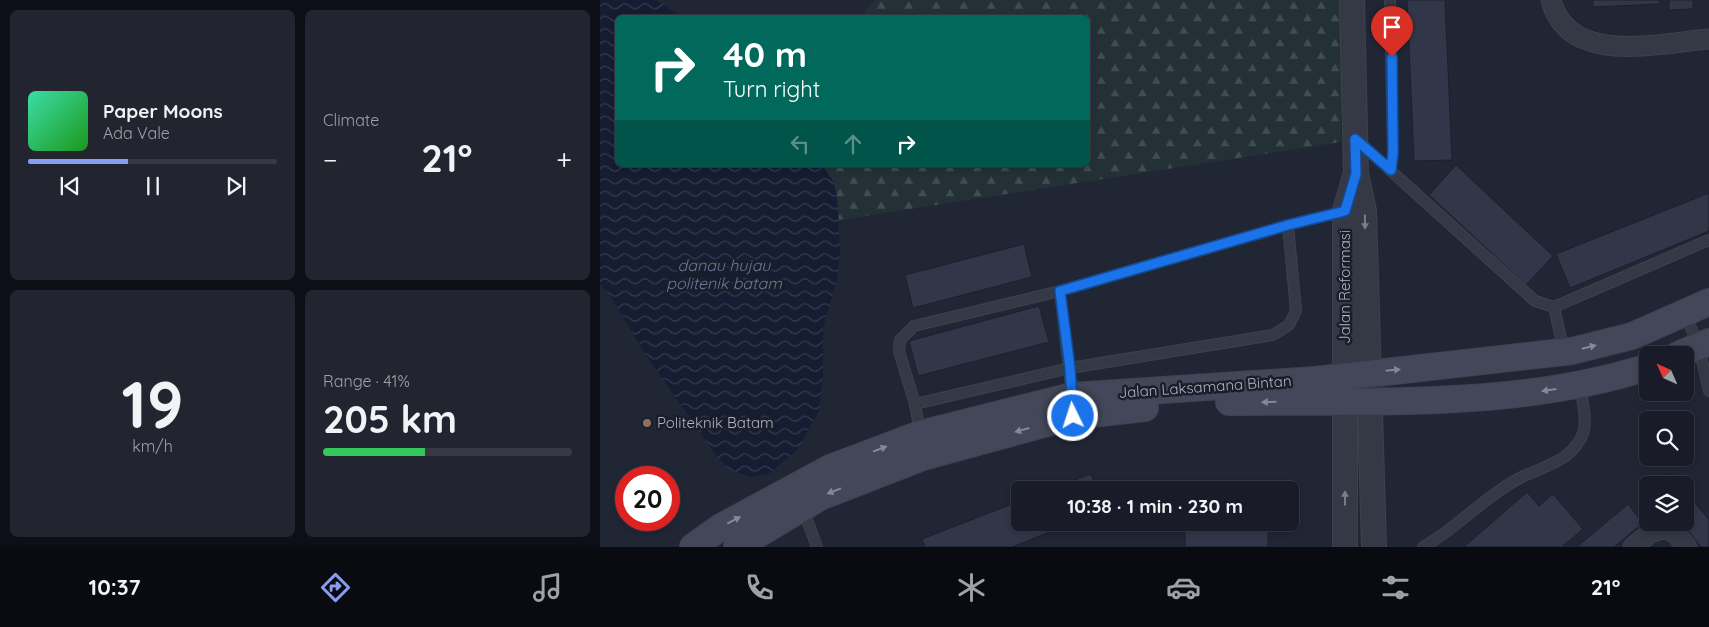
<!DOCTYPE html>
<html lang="en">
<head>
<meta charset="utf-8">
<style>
  body { margin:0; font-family:Quicksand,sans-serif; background:#222530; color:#f1f3f6; height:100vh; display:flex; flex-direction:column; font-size:19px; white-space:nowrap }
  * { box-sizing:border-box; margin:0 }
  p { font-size:16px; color:#9fa1a8 }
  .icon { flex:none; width:28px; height:28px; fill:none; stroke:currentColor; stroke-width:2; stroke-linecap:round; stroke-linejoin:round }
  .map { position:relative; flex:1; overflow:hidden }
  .panel { display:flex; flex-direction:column; gap:10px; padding:10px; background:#0e0f16; width:600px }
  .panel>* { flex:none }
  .hud { position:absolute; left:15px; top:15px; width:475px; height:152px; border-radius:8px; box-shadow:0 2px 8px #0003,0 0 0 1px #373a45; background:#00695c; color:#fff; overflow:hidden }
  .needle { width:32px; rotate:315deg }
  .buttons { position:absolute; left:1039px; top:346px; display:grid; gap:10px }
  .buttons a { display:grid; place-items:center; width:55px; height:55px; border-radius:8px; background:#191c28; box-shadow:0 2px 8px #0003,0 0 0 1px #373a45; font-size:25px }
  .speed { position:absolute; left:15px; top:466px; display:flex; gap:10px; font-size:25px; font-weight:700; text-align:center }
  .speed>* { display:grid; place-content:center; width:65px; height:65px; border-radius:50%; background:#191c28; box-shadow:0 2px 8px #0003,0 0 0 1px #373a45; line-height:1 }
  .speed .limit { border:8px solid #d22; background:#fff; color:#111 }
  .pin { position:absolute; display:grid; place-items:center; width:42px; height:42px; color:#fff; margin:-51px -21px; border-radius:50% 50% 50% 0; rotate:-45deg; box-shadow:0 0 5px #0007 }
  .pin .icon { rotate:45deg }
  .me { position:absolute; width:55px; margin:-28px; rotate:356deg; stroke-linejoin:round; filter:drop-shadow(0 0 4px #0008) }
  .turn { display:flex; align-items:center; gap:18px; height:105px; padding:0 25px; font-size:22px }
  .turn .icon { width:65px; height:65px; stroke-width:2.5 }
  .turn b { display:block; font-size:35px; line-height:42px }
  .lanes { display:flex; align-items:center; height:48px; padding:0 25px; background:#0003; justify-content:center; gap:25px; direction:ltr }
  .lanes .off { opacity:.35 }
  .big { font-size:38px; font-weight:700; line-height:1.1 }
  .panel .tile { flex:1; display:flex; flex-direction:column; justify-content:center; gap:8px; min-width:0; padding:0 18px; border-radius:8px; background:#222530 }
  .panel .dial { align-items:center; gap:0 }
  .dial b { font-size:65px; line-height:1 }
  .song { display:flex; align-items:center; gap:15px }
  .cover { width:60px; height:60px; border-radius:8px; background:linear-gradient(135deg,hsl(160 70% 55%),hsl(120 70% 35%)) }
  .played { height:5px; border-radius:2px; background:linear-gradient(90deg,#879def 40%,#373a45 40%) }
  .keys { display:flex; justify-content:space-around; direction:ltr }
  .heat { display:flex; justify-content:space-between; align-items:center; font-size:28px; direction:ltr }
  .charge { height:8px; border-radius:4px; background:linear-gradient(90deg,#34c759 41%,#373a45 0) }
  .panel .tiles { flex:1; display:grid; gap:10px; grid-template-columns:repeat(2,1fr) }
  .trip { position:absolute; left:411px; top:481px; width:288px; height:50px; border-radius:8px; background:#191c28; box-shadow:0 2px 8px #0003,0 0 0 1px #373a45; font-weight:700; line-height:50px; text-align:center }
  .tabs { display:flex; height:80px; justify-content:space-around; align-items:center; background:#0a0b10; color:#9fa1a8 }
  .tabs .icon { width:35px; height:35px }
  .tabs .on { color:#879def }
  .tabs b { font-size:22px; color:#f1f3f6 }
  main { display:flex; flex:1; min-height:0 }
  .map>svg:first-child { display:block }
</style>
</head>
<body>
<main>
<section class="panel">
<div class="tiles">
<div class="tile">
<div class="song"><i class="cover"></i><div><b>Paper Moons</b><p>Ada Vale</p></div></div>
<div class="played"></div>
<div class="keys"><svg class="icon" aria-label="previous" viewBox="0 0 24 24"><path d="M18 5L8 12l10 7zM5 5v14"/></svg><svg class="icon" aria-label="pause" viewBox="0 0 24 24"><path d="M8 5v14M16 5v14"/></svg><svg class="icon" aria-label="next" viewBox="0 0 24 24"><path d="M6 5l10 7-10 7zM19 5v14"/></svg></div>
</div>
<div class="tile"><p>Climate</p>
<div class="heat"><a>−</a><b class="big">21°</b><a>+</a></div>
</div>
<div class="tile dial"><b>19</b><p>km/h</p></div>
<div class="tile"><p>Range · 41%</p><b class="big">205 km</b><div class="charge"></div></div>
</div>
</section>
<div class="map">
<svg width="1109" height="547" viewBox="0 0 1109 547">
  <defs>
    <pattern id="forest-firs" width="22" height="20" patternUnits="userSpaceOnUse" patternTransform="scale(1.25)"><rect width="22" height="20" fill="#233136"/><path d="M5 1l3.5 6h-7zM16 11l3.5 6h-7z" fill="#404c51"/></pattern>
    <pattern id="water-waves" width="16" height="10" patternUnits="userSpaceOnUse" patternTransform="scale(1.25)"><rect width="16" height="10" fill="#161c32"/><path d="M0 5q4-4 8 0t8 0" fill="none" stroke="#353b4e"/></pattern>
  </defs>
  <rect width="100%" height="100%" fill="#212635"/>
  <!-- forest -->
  <polygon fill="url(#forest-firs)" points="275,0 741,0 741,142 239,220 233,181 222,165 488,165 488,18 260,17"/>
  <!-- water -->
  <polygon fill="url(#water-waves)" points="0,0 56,0 83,17 18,18 18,165 222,165 233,181 237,195 240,250 237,279 223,328 223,376 219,411 197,450 170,473 151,477 128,469 114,453 40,346 11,297 0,284"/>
  <!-- building -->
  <g fill="#313749" stroke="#1c202d">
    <polygon points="807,0 845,0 852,160 814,161"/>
    <polygon points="993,0 1059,0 1059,4 993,7"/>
    <polygon points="1069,0 1093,0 1093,9 1069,10"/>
    <polygon points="856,165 953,256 926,285 829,195"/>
    <polygon points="1109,193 1109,231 970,288 956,254"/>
    <polygon points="424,244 432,277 313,308 305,275"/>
    <polygon points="439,306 449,342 318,376 309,341"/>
    <polygon points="491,474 497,490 448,490"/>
    <polygon points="1071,474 1080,485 1058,485"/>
    <polygon points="1085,491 1109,520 1109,547 1101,547 1081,522 1085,522"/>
    <polygon points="927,492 939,506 953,494 983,529 962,547 864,547"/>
    <polygon points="420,501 420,522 475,522 412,547 325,547 322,539"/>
    <polygon points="1028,504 1043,523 1014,547 977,547"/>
    <rect x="585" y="522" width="83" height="25"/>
  </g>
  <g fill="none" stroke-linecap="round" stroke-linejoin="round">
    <!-- service casing -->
    <g stroke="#3e4250" stroke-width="12">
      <g id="service">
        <polyline points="790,0 793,153 791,170"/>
        <polyline points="759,142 935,301 954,307 1109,240"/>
        <polyline points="460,291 472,395"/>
        <polyline points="954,307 964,352"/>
        <polyline points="1085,314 1099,347 1109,391"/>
        <polyline points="315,404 470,368 673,335 689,325 696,311 688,225"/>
        <polyline points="320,433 315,404 299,351 300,340 314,326 460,291 688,225 745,211"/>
        <polyline points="203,509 217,547"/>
        <path d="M823,547C856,529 882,499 916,480C939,467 968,464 981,438C989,423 982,402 980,385"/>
      </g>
    </g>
    <!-- minor casing -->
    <g stroke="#3e4250" stroke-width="21">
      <g id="minor">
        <path d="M951,0C968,67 1059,43 1109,39"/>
        <polyline points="1033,547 1050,533 1065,528 1075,533 1087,547"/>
      </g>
    </g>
    <!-- tertiary casing -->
    <g stroke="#3e4250" stroke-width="26">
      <g id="tertiary">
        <polyline points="752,0 756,174 764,211 774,547"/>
        <polyline points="745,547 745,211 755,176"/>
      </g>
    </g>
    <!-- secondary casing -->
    <g stroke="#3e4250" stroke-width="28">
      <g id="secondary">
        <polyline points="1078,355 1109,342"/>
        <path d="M629,402C769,400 913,410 1048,367"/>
        <polyline points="93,547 121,527 230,468 320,434 472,396 715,380 972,351 1032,336 1109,302"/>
        <polyline points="137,547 220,497 323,457 473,416 545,408"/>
      </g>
    </g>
    <!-- service -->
    <use href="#service" stroke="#353946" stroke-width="10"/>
    <!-- minor -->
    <use href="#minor" stroke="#353946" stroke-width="19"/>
    <!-- tertiary -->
    <use href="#tertiary" stroke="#353946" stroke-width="24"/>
    <!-- secondary -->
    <use href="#secondary" stroke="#434759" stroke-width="26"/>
  </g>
  <!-- one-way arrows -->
  <defs><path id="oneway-solid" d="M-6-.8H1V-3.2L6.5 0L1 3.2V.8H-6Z" transform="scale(1.25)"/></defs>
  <g fill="#787c8b">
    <use href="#oneway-solid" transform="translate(765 222) rotate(89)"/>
    <use href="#oneway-solid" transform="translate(745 498) rotate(-90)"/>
  </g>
  <g fill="#848899">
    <use href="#oneway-solid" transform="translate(989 347) rotate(-14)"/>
    <use href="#oneway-solid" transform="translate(793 370) rotate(-6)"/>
    <use href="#oneway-solid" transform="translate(949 390) rotate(172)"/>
    <use href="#oneway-solid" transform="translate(669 402) rotate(179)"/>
    <use href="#oneway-solid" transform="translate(422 430) rotate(164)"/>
    <use href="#oneway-solid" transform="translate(280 449) rotate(-21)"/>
    <use href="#oneway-solid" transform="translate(234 491) rotate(159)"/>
    <use href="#oneway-solid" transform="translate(134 520) rotate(-28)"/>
  </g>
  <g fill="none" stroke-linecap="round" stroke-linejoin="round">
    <!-- route casing -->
    <g stroke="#114b97" stroke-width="12">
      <polyline id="route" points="473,416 470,368 460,291 688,225 745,211 756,174 755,139 791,170 793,153 792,57"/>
    </g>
    <!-- route -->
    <use href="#route" stroke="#1a73e8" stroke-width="9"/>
  </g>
  <!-- markers -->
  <circle fill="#8d6e63" stroke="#1a1e2a" stroke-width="2" cx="47" cy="423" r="5"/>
  <g text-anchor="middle" stroke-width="5" stroke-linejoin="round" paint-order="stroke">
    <!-- street labels -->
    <g font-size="15" fill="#afb3c3" stroke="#1a1e2a">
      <text transform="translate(745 287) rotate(-90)" y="5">Jalan Reformasi</text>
      <text transform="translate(605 387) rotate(-4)" y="5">Jalan Laksamana Bintan</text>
    </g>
    <!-- poi labels -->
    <g font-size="15" fill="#afb3c3" stroke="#1a1e2a" text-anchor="start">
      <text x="57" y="428">Politeknik Batam</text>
    </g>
    <!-- water labels -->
    <g font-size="16" font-style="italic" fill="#6a77a0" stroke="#1a1e2a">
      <text x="124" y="271">danau hujau<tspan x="124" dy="18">politenik batam</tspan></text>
    </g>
  </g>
</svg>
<div class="buttons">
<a><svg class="needle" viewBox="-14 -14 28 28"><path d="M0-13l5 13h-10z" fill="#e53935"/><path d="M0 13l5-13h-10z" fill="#9fa1a8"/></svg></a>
<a><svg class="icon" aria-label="search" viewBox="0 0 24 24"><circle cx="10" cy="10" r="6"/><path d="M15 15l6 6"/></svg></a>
<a><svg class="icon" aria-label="layers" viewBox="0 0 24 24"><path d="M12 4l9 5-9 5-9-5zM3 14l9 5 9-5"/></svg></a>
</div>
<div class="speed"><div class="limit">20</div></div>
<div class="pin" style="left:792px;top:57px;background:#d93025"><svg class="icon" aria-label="arrive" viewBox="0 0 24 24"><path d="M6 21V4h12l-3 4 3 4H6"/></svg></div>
<svg class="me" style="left:473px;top:416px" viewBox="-20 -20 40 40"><circle r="17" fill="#1a73e8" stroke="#fff" stroke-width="3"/><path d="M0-11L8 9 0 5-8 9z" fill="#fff"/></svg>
<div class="trip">10:38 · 1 min · 230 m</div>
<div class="hud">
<div class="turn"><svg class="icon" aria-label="right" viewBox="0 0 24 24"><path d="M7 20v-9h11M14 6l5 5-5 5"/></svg><div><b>40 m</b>Turn right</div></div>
<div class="lanes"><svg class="icon off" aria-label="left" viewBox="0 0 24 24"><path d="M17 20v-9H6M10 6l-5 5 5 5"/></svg><svg class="icon off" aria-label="ahead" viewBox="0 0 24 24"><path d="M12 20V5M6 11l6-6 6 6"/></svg><svg class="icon" aria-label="right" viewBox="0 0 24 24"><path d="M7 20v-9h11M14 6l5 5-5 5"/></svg></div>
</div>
</div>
</main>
<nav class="tabs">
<b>10:37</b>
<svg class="icon on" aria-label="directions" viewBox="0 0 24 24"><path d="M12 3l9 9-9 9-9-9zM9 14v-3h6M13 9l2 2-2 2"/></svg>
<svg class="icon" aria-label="music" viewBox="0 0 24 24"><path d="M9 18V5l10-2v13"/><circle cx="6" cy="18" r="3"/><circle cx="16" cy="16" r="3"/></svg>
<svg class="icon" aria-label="phone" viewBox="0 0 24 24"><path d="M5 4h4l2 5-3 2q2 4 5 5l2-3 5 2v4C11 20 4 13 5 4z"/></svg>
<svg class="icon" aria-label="climate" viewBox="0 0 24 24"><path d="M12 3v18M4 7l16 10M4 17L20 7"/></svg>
<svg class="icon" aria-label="car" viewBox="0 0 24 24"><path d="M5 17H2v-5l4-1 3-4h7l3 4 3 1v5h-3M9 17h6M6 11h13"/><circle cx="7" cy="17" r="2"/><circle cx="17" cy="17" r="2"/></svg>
<svg class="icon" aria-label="filters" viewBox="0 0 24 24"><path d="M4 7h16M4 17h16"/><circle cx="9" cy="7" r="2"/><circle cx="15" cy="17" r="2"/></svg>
<b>21°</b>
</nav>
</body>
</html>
